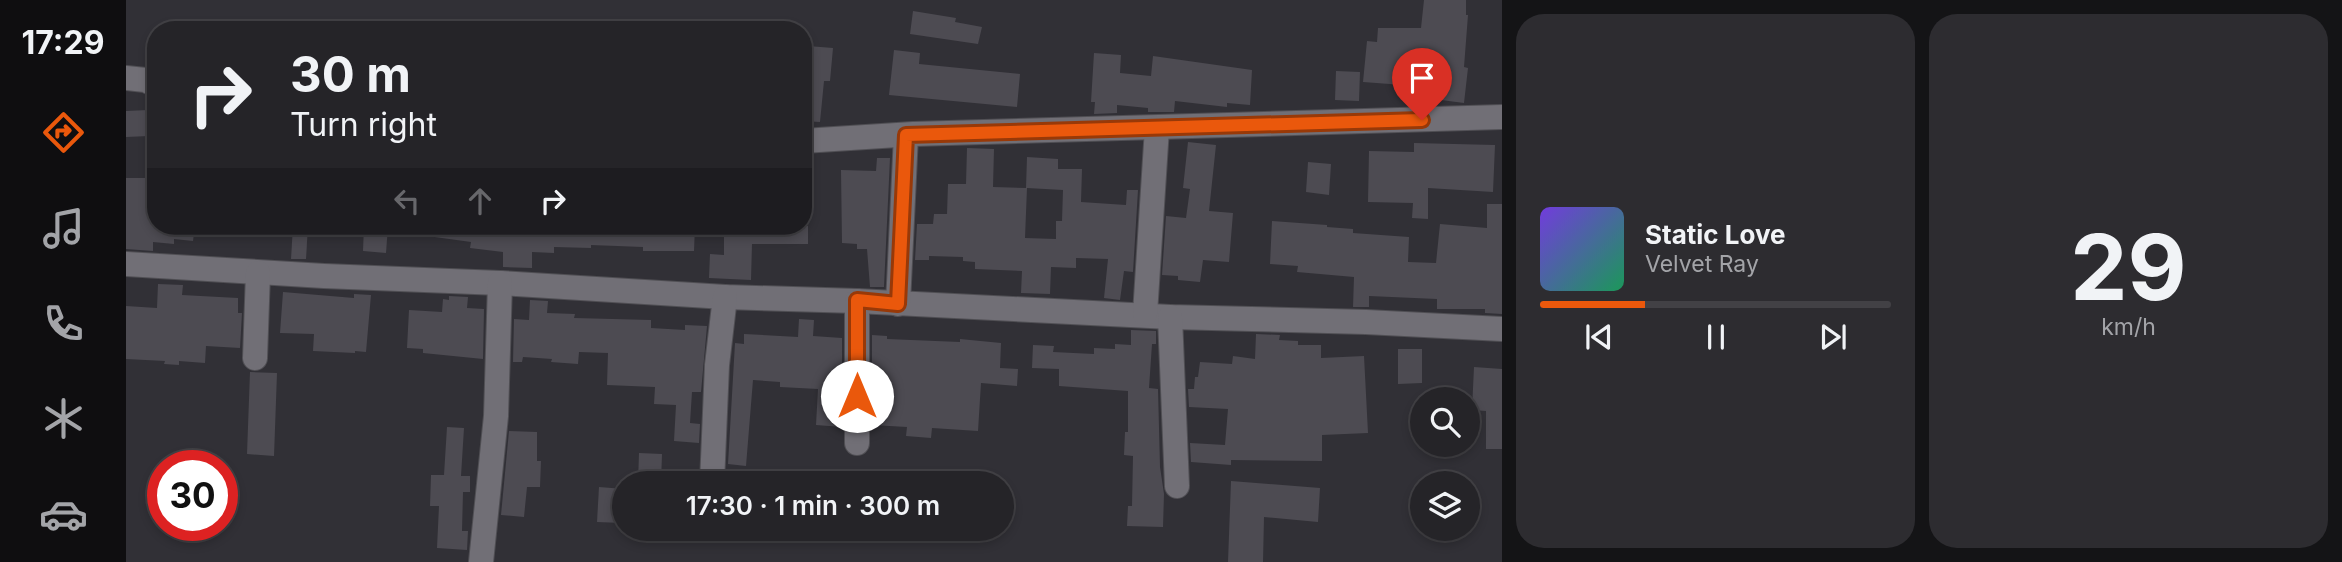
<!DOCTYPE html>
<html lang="en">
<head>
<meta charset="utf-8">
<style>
  body { margin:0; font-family:Inter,sans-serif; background:#2d2c30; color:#f1f3f6; height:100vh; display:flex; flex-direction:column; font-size:26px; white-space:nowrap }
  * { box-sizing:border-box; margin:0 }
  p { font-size:23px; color:#a3a4a8 }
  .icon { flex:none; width:38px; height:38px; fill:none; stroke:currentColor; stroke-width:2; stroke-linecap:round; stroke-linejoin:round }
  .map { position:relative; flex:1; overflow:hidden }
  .panel { display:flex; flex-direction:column; gap:14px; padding:14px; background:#141416; width:840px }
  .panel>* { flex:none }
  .banner { position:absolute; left:21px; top:21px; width:665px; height:214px; border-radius:28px; box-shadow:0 4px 10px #0003,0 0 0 2px #424145; background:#252428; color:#f1f3f6; overflow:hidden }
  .fabs { position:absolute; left:1284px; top:387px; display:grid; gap:14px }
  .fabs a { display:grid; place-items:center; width:70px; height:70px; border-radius:50%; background:#252428; box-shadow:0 4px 10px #0003,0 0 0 2px #424145; font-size:35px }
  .speed { position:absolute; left:21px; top:450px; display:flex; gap:14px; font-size:35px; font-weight:700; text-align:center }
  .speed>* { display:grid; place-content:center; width:91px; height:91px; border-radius:50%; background:#252428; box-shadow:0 4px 10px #0003,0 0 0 2px #424145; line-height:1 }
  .speed .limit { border:10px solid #d22; background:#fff; color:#111 }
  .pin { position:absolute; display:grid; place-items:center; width:60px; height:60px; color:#fff; margin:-72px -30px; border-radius:50% 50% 50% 0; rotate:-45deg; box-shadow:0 0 7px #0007 }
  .pin .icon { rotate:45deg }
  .me { position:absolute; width:77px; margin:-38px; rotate:0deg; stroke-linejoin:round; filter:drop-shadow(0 0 5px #0008) }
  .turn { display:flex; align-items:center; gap:24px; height:147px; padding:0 28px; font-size:32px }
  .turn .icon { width:91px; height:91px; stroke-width:2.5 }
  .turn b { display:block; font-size:49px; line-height:60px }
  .lanes { display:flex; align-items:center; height:66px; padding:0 28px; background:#0003; justify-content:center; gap:35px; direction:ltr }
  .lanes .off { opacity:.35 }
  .panel .widget { flex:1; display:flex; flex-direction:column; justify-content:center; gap:10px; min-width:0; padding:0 24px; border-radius:28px; background:#2d2c30 }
  .panel .dial { align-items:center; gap:0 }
  .dial b { font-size:91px; line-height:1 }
  .song { display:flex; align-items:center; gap:21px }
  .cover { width:84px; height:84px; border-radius:10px; background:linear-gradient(135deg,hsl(260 70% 55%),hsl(150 70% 35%)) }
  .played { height:7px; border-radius:4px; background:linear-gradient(90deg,#ea580c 30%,#424145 30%) }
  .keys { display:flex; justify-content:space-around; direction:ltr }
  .panel .tiles { flex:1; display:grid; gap:14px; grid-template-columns:repeat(2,1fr) }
  .trip { position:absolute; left:486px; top:471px; width:402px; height:70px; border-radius:35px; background:#252428; box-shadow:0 4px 10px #0003,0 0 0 2px #424145; font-weight:600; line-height:70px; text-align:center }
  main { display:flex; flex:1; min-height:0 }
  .menu { display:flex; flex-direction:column; width:126px; justify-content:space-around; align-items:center; background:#0f0e10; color:#a3a4a8 }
  .menu .icon { width:49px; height:49px }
  .menu .active { color:#ea580c }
  .menu b { font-size:32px; color:#f1f3f6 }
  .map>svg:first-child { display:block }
</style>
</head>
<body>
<main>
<nav class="menu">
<b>17:29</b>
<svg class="icon active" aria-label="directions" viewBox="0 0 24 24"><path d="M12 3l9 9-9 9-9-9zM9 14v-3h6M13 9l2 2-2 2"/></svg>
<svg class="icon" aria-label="music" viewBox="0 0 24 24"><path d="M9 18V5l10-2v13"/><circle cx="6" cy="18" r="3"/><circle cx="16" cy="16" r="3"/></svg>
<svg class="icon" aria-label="phone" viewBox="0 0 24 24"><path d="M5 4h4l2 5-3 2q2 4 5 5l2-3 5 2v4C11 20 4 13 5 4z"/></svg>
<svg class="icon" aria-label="climate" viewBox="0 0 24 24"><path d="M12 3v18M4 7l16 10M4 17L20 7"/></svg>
<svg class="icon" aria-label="car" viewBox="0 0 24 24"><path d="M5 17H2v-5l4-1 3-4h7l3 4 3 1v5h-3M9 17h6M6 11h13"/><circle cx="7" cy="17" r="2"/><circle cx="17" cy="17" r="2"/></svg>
</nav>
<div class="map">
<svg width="1376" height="562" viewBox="0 0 1376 562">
  <rect width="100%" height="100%" fill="#313036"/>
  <!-- building -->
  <g fill="#4d4b52" fill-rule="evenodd">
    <polygon points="1298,0 1340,0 1340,15 1342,15 1338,67 1342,68 1338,103 1315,100 1317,82 1277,79 1277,85 1237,82 1241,41 1251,42 1252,28 1295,28"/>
    <polygon points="787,11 830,18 829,22 856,27 852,44 784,34"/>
    <polygon points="682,46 707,48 704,81 698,81 694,122 677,121"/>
    <polygon points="768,50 794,53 793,64 894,74 891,107 763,95"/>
    <polygon points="968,53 995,55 994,73 1025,76 1027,56 1126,70 1124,105 1101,103 1101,107 1049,101 1048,112 1022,112 1022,108 991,105 991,113 968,114 969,102 965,102"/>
    <polygon points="1210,71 1234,72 1233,101 1209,100"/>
    <polygon points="22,110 23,136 0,137 0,111"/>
    <polygon points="1062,142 1090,145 1083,211 1107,213 1103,262 1077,260 1074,282 1052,280 1052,276 1036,275 1040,216 1060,218 1064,189 1057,188"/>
    <polygon points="1288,143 1369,145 1367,192 1302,188 1302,219 1286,218 1287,203 1242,202 1243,151 1288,152"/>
    <path d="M841,148L868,149L867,187L900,188L901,157L932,159V169H956L955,202L1000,205L1001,190H1012L1007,272L998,271L994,300L978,298L982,259L950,258V268L925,267L924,294L895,293L896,271L849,269V262L837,261V257L803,256V260H789L791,224H807L808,214H821L822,184H840ZM901,188L937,190L936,221H930V239L899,238Z"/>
    <polygon points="751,158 764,158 758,287 744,287 741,249 731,249 731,244 716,243 715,170 750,171"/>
    <polygon points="1182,162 1205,164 1203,195 1180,192"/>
    <polygon points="0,178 20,178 20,207 27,207 27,226 69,226 67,241 48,239 48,244 27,242 27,251 0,249"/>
    <polygon points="1361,204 1376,204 1376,314 1359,313 1359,309 1311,309 1311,299 1243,296 1243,307 1227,307 1228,277 1171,272 1172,266 1144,264 1146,221 1201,225 1201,227 1227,229 1227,233 1283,237 1282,262 1310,263 1314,224 1361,228"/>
    <polygon points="167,226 182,226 180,259 165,259"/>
    <polygon points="238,226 262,226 260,253 237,251"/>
    <polygon points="295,226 569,226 568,251 517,251 517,247 465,245 465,248 428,247 428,253 406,252 406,268 377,267 377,252 344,248 345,242 294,235"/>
    <polygon points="598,226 682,226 682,244 626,244 625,280 583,278 584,254 598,255"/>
    <polygon points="32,284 57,285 56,295 112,298 112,313 116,313 114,348 80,346 79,363 53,361 53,365 38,364 39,361 0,359 0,306 31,308"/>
    <polygon points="157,292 228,298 228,294 245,295 240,352 229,351 229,353 187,351 188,334 154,333"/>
    <polygon points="323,296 342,297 341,308 358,309 357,359 297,353 297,349 281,348 283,310 316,312 317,299 323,300"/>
    <polygon points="404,300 422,301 421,313 449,314 448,318 525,320 525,328 559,330 559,325 581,326 575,392 566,392 564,423 574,424 573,443 548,441 550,405 528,404 529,387 481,385 482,353 453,352 452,364 425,362 426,359 397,357 396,362 387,362 388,319 403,320"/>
    <polygon points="673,319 688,320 687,336 716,338 716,427 690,425 692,389 654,387 654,382 627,380 620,466 602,464 609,343 618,344 618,334 672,337"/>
    <polygon points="1005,330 1030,331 1030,344 1026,344 1023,388 1032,389 1034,467 1038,494 1037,527 1001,526 1002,506 1006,506 1007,456 998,455 999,432 1002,432 1002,391 933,386 933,369 906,368 907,345 928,346 927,352 968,354 968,348 989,349 989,344 1005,345"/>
    <polygon points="1130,334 1154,335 1153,340 1172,341 1172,345 1195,345 1195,358 1238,356 1242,433 1196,435 1196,461 1105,460 1105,465 1065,462 1064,443 1099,445 1102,409 1063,407 1062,389 1068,389 1069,377 1072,377 1074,362 1106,364 1107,356 1129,359"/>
    <polygon points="746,335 761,336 761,339 834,342 834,339 875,343 874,368 892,369 891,386 855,383 852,431 806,428 805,438 780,436 781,427 746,425"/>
    <polygon points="1272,349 1296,349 1296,383 1272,384"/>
    <polygon points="1348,367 1376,369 1376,449 1360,449 1360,411 1346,410"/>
    <polygon points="124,372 151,373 148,456 121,454"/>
    <polygon points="321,427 338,428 335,476 344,476 344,492 337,492 336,531 342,531 341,550 311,548 313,506 304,506 305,475 318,475"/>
    <polygon points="383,431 411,432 411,461 415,461 414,487 401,487 398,517 375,515"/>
    <polygon points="513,453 536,454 535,483 512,483"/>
    <polygon points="1105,481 1194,488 1192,522 1138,517 1137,562 1102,562"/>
    <polygon points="473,487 498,489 496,523 471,522"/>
  </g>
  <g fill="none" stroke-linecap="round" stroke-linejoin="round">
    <!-- minor casing -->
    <g stroke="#504f54" stroke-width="26">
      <g id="minor">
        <polyline points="0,78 19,80 30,85"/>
        <polyline points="677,141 787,134 1376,117"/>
        <polyline points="0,264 198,276 374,283 599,297 731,301 1044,317 1240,322 1376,329"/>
        <polyline points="731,301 731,443"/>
        <polyline points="772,304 780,135"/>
        <polyline points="1019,314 1031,128"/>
        <polyline points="1044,317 1051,486"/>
        <polyline points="129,358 132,273"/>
        <polyline points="586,483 591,365 599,297"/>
        <polyline points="355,562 370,416 374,283"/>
      </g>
    </g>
    <!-- minor -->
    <use href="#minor" stroke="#716f76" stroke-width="24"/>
  </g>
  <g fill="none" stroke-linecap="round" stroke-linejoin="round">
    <!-- route casing -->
    <g stroke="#983908" stroke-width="18">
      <polyline id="route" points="731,396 731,300 772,304 780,135 1296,120"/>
    </g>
    <!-- route -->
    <use href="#route" stroke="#ea580c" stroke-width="12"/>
  </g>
</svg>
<div class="fabs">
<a><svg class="icon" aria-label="search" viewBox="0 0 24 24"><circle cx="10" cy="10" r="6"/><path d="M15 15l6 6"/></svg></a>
<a><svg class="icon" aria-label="layers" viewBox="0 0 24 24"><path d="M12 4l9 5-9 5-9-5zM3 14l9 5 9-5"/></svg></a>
</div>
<div class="speed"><div class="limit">30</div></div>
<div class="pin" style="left:1296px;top:120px;background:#d93025"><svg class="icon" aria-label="arrive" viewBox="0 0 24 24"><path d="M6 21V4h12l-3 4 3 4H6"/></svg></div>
<svg class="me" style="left:731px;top:396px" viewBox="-20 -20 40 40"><circle r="19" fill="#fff"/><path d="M0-13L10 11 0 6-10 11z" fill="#ea580c"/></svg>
<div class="trip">17:30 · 1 min · 300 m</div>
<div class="banner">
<div class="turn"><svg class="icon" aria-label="right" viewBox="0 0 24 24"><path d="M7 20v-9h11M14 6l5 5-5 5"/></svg><div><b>30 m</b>Turn right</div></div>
<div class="lanes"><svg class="icon off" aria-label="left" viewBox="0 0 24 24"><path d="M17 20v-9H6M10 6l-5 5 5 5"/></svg><svg class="icon off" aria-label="ahead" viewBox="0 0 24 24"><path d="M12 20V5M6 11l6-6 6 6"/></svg><svg class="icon" aria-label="right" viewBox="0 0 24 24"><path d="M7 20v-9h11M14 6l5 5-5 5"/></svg></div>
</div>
</div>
<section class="panel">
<div class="tiles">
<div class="widget">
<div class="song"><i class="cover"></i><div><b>Static Love</b><p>Velvet Ray</p></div></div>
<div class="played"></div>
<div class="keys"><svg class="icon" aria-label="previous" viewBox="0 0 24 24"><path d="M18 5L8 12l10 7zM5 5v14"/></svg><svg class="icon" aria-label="pause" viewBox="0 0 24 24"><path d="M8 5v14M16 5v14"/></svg><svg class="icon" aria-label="next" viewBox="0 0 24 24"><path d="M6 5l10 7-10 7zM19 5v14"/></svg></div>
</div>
<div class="widget dial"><b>29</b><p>km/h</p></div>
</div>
</section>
</main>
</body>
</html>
